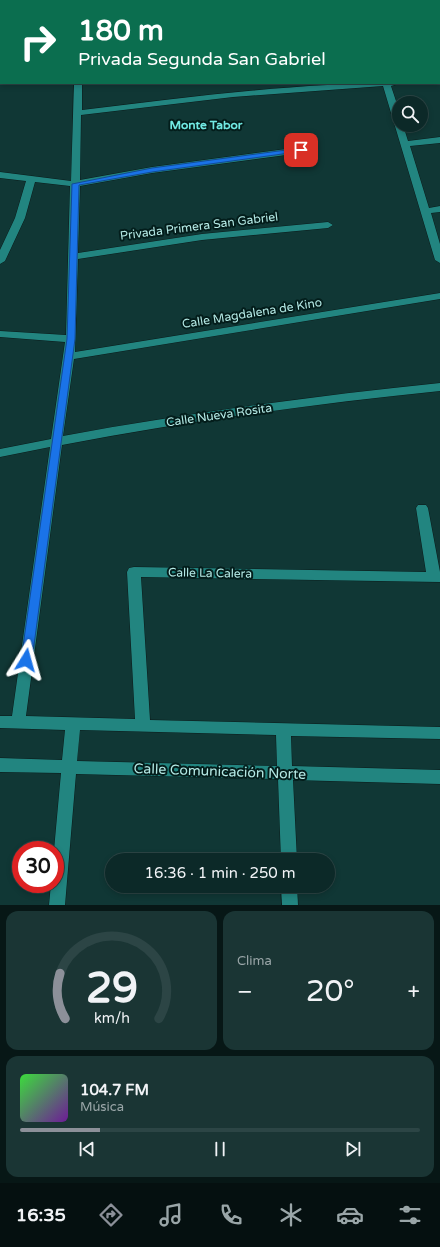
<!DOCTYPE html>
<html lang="es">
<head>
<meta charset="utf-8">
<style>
  body { margin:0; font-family:"Varela Round",sans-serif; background:#1a3534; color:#f1f3f6; height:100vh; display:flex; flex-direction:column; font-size:15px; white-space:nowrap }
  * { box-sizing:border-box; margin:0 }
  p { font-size:13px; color:#9aa6a8 }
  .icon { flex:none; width:22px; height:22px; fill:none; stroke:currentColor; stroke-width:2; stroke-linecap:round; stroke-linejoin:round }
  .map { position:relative; height:905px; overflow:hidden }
  .side { display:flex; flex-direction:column; gap:6px; padding:6px; background:#071716; flex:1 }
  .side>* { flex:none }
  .banner { position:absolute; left:0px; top:0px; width:440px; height:84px; box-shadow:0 2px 6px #0003,0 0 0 1px #2c4545; background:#0b6e4f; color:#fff; overflow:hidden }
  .controls { position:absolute; left:392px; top:96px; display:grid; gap:8px }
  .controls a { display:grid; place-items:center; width:36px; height:36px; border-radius:50%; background:#0c2928; box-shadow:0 2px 6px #0003,0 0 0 1px #2c4545; font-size:20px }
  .speed { position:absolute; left:12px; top:841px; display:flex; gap:8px; font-size:20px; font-weight:700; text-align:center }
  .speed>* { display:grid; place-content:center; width:52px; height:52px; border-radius:50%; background:#0c2928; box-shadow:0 2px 6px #0003,0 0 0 1px #2c4545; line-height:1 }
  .speed .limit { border:6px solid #d22; background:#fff; color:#111 }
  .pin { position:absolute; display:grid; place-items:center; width:34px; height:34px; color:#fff; margin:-17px; border-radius:8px; box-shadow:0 2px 6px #0006 }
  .me { position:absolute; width:44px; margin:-22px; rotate:8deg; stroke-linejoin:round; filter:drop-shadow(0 0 3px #0008) }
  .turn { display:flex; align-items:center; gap:14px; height:84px; padding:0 12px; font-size:18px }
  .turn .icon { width:52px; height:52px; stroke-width:2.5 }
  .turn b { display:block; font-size:28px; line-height:34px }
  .big { font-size:30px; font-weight:600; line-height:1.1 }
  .side .card { flex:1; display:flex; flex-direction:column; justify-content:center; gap:6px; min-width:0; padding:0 14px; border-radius:12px; background:#1a3534 }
  .side .dial { align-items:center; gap:0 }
  .dial svg { height:104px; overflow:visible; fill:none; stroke:#2c4545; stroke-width:7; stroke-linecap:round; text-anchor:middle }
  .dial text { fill:#f1f3f6; stroke:none }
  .song { display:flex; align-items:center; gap:12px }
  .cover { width:48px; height:48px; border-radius:6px; background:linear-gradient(135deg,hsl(120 70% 55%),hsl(280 70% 35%)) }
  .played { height:4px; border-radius:2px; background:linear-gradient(90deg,#8c9099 20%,#2c4545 20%) }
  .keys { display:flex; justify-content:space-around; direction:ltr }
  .heat { display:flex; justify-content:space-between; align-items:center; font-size:22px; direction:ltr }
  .side .tiles { flex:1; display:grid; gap:6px; grid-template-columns:1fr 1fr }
  .card:last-child { grid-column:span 2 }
  .trip { position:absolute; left:105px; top:853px; width:230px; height:40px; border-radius:20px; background:#0c2928; box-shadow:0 2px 6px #0003,0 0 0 1px #2c4545; font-weight:600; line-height:40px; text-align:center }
  .tab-bar { display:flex; height:64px; justify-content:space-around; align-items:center; background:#051010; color:#9aa6a8 }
  .tab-bar .icon { width:28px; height:28px }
  .tab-bar .on { color:#8c9099 }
  .tab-bar b { font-size:18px; color:#f1f3f6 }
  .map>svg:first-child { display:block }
</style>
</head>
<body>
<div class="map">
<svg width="440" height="905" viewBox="0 0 440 905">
  <rect width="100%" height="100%" fill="#103735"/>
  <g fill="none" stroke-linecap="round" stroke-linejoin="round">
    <!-- minor casing -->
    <g stroke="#0b1b1a" stroke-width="1">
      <g id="minor">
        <polygon points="126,0 137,0 125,1"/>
        <rect x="225" y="0" width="8" height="1"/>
        <rect x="356" y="0" width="8" height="1"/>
        <rect x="439" y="23" width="1" height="4"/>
        <rect x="439" y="76" width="1" height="4"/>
        <path d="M74,83H82V110C188,97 294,83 401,83L391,86L399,110V125H403L408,141L440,137V143L410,146L429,208L440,206V212L431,213L440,244V263L435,260L383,86L233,97L81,115L80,180L152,167L301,147L306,150L301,153L152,173L80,186L78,253L202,234L328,222L333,225L328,228L202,240L78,259L75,352L440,293V299L74,359L63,436C188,413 314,396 440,383V391C313,404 188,421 62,445L26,716L135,719L127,572L129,568L134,567L426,572L416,508L418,505H426L428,508L440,572V582L141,577L150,720L440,727V739L291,736L292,766L440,770V784L293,780L297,860H281L278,779L76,774L65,905H49L51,884H55L54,850L61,773L0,772V758L62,760L65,730L0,728V716H12L50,447L0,457V449L51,439L65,342L0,337V331L66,335L70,186L35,182L25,218L5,261L0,264V250L15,218L26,181L0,178V172L71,181ZM80,730L276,735L277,766L77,761Z"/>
        <polygon points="281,886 297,886 298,905 282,905"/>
      </g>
    </g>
    <!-- minor -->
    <use href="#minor" fill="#228580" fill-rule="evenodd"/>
  </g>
  <!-- route -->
  <polygon fill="#1a73e8" stroke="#114b97" points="301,148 304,148 304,151 152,172 79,185 75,339 32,660 30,663 23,663 21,660 67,339 72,184 152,168"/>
  <g text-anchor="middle" stroke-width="4" stroke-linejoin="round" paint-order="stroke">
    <!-- far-quarter labels -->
    <g font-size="12" font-weight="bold" fill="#71e9e3" stroke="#031d1b">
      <text x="206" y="129">Monte Tabor</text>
    </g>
    <!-- street labels -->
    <g font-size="12" fill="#b5eae6" stroke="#031d1b">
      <text transform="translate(199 226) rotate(-7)" y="4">Privada Primera San Gabriel</text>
      <text transform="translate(252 313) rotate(-9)" y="4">Calle Magdalena de Kino</text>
      <text transform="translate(219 415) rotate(-8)" y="4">Calle Nueva Rosita</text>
      <text transform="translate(210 573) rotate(1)" y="4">Calle La Calera</text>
    </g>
    <!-- near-street labels -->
    <g font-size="14" fill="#b5eae6" stroke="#031d1b">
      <text transform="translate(220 771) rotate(2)" y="5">Calle Comunicación Norte</text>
    </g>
  </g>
</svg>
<div class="controls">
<a><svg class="icon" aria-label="search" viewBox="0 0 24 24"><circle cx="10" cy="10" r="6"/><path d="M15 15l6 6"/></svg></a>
</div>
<div class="speed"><div class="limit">30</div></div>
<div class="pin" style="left:301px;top:150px;background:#d93025"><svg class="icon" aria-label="arrive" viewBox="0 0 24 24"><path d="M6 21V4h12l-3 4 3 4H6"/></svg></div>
<svg class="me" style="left:26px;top:660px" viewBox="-20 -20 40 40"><path d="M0-17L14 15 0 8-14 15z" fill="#1a73e8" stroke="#fff" stroke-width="4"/></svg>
<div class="trip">16:36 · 1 min · 250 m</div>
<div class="banner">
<div class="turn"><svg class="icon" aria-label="right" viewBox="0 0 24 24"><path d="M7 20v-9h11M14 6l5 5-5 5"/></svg><div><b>180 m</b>Privada Segunda San Gabriel</div></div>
</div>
</div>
<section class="side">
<div class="tiles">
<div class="card dial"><svg viewBox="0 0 100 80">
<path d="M14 69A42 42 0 1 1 86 69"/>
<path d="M14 69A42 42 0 0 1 10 34" stroke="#8c9099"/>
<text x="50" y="56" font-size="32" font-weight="700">29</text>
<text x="50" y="72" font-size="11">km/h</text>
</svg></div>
<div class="card"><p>Clima</p>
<div class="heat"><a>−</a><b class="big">20°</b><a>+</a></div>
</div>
<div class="card">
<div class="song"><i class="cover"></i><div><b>104.7 FM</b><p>Música</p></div></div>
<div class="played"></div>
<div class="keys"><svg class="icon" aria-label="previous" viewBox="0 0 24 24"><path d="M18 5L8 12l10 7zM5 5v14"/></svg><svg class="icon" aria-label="pause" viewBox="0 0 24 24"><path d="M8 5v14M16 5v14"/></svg><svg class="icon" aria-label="next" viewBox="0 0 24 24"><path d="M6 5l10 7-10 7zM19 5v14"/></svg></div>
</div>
</div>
</section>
<nav class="tab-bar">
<b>16:35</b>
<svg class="icon on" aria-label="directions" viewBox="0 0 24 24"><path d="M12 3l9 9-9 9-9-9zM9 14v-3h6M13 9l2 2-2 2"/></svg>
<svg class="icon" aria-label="music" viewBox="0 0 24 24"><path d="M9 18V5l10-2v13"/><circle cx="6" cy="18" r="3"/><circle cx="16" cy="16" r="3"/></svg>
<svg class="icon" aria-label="phone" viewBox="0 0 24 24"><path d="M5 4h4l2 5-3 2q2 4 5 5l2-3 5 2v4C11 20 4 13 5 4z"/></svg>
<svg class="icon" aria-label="climate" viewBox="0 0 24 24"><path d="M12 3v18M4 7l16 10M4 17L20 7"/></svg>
<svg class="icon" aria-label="car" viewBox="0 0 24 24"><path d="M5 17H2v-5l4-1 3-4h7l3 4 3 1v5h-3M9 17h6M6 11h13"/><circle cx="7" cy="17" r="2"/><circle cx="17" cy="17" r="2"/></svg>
<svg class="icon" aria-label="filters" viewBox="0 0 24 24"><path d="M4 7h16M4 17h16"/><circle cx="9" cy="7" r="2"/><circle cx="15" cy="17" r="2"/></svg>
</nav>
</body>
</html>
